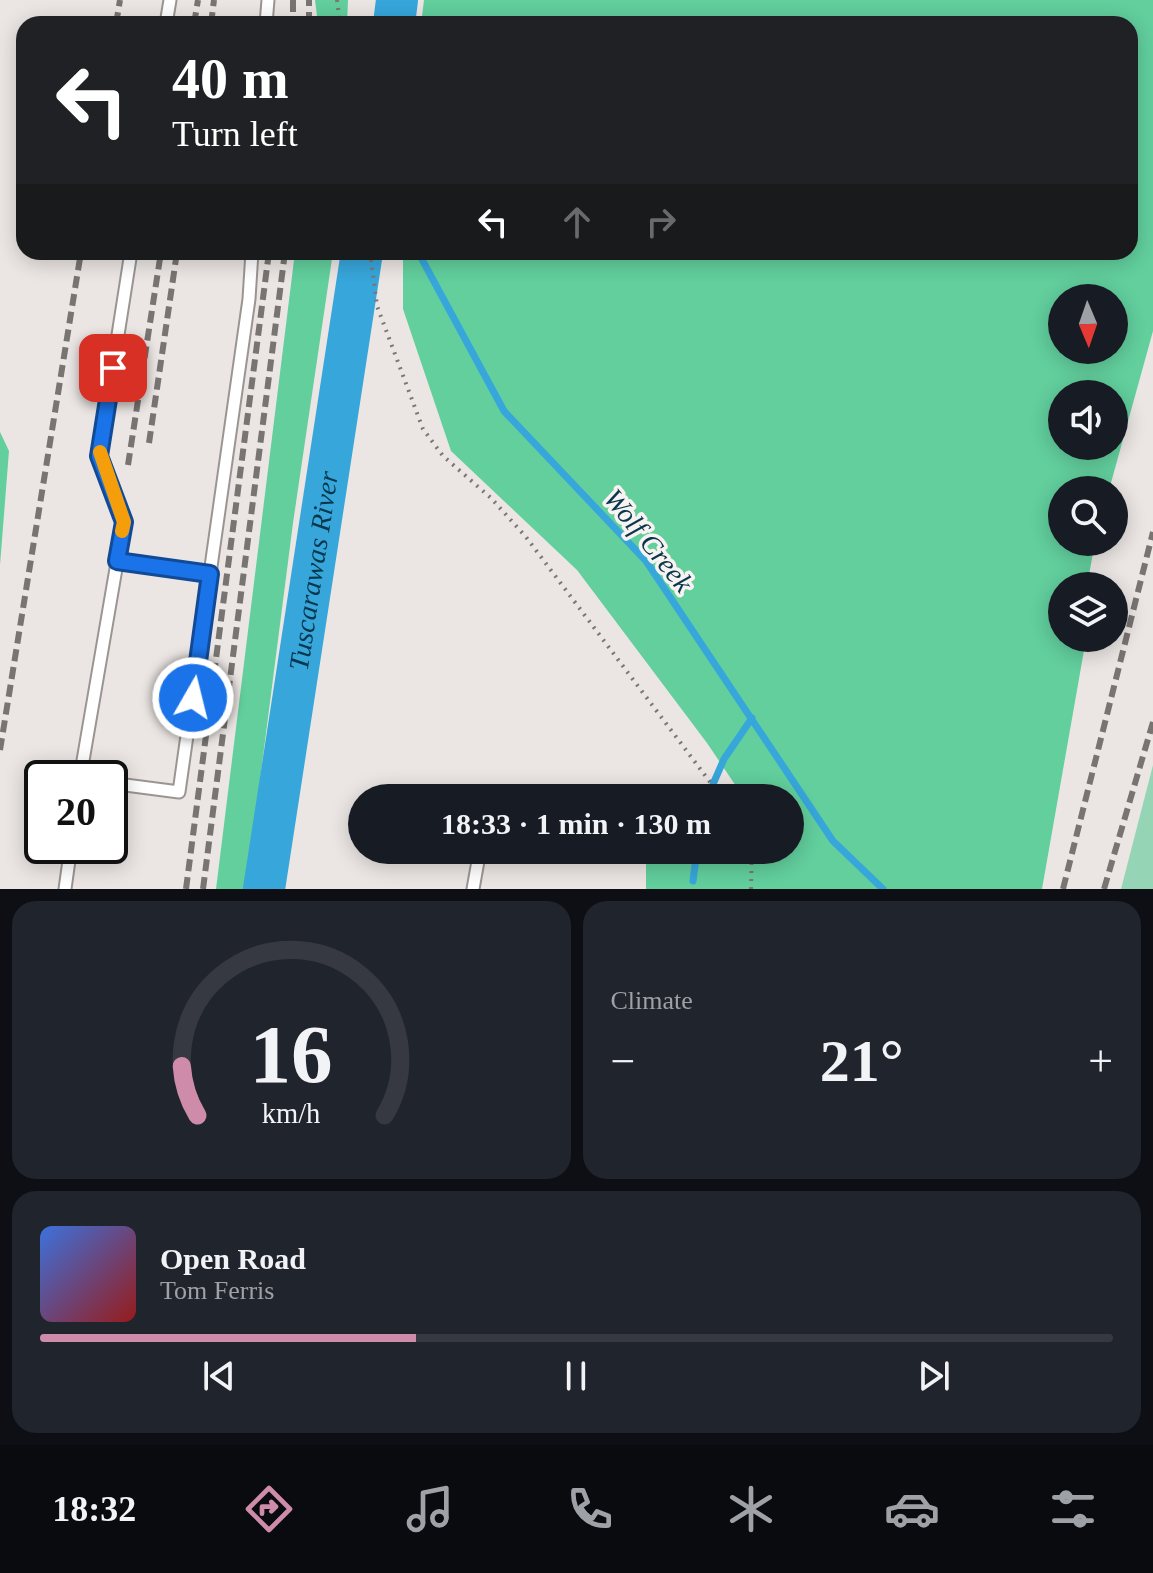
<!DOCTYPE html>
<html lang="en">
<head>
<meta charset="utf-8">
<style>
  body { margin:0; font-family:Georgia,serif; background:#20242c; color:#f1f3f6; height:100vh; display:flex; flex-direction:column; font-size:30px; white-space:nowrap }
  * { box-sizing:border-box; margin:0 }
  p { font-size:26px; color:#9ea1a6 }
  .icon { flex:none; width:44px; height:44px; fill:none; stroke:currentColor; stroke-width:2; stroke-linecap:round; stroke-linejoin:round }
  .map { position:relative; height:889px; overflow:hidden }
  .drawer { display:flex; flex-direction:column; gap:12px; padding:12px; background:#0d0f14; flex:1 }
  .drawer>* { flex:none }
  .banner { position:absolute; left:16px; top:16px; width:1122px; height:244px; border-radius:24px; box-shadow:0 4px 20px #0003; background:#202124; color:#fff; overflow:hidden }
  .needle { width:52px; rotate:178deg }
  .controls { position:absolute; left:1048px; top:284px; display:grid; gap:16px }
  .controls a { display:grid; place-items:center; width:80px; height:80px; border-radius:50%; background:#171b24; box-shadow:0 4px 20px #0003; font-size:40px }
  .speed { position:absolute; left:24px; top:760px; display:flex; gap:16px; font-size:40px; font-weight:700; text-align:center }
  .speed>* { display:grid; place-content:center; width:104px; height:104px; border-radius:50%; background:#171b24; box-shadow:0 4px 20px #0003; line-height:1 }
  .speed .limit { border:4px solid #111; border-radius:12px; background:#fff; color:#111 }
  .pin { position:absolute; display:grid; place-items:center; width:68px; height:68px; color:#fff; margin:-34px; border-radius:16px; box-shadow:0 4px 12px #0006 }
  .me { position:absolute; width:88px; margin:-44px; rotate:8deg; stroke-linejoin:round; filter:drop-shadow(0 0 6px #0008) }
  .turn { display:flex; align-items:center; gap:28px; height:168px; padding:0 24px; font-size:36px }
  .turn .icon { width:104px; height:104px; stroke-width:2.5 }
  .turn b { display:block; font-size:56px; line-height:68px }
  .lanes { display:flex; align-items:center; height:76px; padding:0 24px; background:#0003; justify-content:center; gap:40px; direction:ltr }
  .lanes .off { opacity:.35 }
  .big { font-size:60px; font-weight:600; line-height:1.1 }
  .drawer .tile { flex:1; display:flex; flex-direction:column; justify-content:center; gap:12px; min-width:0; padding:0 28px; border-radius:24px; background:#20242c }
  .drawer .dial { align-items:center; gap:0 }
  .dial svg { height:208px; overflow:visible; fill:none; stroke:#363941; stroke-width:7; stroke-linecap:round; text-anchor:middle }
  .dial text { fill:#f1f3f6; stroke:none }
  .song { display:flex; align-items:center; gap:24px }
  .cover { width:96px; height:96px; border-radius:12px; background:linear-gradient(135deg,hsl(220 70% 55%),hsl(0 70% 35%)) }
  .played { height:8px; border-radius:4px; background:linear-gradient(90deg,#ce8caa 35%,#363941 35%) }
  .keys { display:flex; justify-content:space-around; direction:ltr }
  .heat { display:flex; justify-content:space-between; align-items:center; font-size:44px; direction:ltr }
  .drawer .tiles { flex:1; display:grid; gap:12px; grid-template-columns:1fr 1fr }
  .tile:last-child { grid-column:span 2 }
  .trip { position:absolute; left:348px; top:784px; width:456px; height:80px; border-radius:40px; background:#171b24; box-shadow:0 4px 20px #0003; font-weight:600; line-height:80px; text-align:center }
  .tab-bar { display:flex; height:128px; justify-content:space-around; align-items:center; background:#090b0e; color:#9ea1a6 }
  .tab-bar .icon { width:56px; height:56px }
  .tab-bar .selected { color:#ce8caa }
  .tab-bar b { font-size:36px; color:#f1f3f6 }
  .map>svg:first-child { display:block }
</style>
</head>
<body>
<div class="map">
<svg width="1153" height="889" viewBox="0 0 1153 889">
  <rect width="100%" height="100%" fill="#ebe6e3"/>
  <!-- green -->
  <polygon fill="#95d5b5" points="1153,765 1153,889 1121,889"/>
  <!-- forest -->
  <g fill="#62cf9d" fill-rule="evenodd">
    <polygon points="315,0 348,0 347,24 318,24"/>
    <path d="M424,0H1153V331L1109,490H1062V542H1095L1087,586H1062V638L1086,639L1042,889H646V850H790V798H744L707,743L577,570L451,451L403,309V252H1130V24H421ZM1062,298H1114V350H1062ZM1062,394H1114V446H1062Z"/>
    <polygon points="295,252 333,252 293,523 246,889 216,889"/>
    <polygon points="0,432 9,451 0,565"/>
  </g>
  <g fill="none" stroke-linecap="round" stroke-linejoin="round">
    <!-- stream -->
    <g stroke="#37a6db" stroke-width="7">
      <polyline points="418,252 504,411 646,561 833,841 883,889"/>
      <polyline points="707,798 724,759 752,718"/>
      <polyline points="693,881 697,850"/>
    </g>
    <!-- river -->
    <g stroke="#37a6db" stroke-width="42">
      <polyline points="394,24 397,0"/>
      <path id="s1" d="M264,889L362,252"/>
    </g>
    <!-- service casing -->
    <g stroke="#9a9593" stroke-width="15">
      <g id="service">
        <polyline points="166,24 170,0"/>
        <polyline points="266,24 268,0"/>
        <polyline points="117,561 210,574"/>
        <polyline points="80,778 124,522 99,456 131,252"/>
        <polyline points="110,783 179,792 249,299 252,252"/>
        <polyline points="489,798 490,794"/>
        <polyline points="65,889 71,846"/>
        <polyline points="473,889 480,850"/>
      </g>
    </g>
    <!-- path -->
    <g stroke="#7a7775" stroke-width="4" stroke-dasharray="2 6" stroke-linecap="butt">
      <polyline points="337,0 340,24"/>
      <polyline points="370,252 377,306 423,429 443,456 491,498 526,537 722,798"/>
      <polyline points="751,889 752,850"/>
    </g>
    <!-- service -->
    <use href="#service" stroke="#fff" stroke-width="11"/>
    <!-- rail -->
    <g stroke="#777472" stroke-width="6" stroke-dasharray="12 6" stroke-linecap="butt">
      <polyline points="293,0 293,24"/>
      <polyline points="116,24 120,0"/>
      <polyline points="194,24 198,0"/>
      <polyline points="211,24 214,0"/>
      <polyline points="309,24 309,0"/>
      <polyline points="149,443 177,252"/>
      <polyline points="128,465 161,252"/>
      <polyline points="0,750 81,252"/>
      <polyline points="186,889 269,252"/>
      <polyline points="203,889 285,252"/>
      <polyline points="1063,889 1153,532"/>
      <polyline points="1104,889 1153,722"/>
    </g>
  </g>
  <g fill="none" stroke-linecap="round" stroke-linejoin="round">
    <!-- route casing -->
    <g stroke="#114b97" stroke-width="20">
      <polyline id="route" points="113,368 99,456 124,522 117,561 210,574 193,698"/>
    </g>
    <!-- route -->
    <use href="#route" stroke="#1a73e8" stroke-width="14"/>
    <!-- slow -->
    <polyline stroke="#f59e0b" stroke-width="14" points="100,452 124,522 122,531"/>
  </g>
  <g text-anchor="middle" stroke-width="7" stroke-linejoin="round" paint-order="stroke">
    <!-- water labels -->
    <g font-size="28" font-style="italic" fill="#07374d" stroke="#f8f3f0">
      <text transform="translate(649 540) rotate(51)" y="10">Wolf Creek</text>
      <text dy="10" stroke="none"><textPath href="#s1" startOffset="322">Tuscarawas River</textPath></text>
    </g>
  </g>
</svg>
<div class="controls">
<a><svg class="needle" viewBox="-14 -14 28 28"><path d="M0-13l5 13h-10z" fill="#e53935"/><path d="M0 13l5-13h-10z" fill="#9ea1a6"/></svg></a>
<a><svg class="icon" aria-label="sound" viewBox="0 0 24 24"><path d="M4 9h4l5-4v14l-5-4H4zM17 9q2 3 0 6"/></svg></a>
<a><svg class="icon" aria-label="search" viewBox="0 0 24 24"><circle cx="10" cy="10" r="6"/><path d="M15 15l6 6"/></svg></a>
<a><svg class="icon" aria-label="layers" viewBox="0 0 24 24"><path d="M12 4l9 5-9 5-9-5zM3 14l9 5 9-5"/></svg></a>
</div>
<div class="speed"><div class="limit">20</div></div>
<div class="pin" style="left:113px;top:368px;background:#d93025"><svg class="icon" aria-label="arrive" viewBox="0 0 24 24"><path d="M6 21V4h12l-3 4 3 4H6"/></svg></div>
<svg class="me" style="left:193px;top:698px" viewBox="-20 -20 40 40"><circle r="17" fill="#1a73e8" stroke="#fff" stroke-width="3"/><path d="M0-11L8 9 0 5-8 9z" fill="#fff"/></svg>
<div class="trip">18:33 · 1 min · 130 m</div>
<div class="banner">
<div class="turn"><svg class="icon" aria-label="left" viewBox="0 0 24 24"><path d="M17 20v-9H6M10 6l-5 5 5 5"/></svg><div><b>40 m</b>Turn left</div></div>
<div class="lanes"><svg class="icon" aria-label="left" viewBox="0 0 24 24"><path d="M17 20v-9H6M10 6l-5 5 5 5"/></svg><svg class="icon off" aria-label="ahead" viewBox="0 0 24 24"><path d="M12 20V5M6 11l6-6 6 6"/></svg><svg class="icon off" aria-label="right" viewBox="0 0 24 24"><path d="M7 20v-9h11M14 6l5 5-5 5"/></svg></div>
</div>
</div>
<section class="drawer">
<div class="tiles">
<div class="tile dial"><svg viewBox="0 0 100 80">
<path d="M14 69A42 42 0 1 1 86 69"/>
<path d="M14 69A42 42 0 0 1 8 50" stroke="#ce8caa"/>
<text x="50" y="56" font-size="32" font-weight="700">16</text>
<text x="50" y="72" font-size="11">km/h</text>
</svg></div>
<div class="tile"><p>Climate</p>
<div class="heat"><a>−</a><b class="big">21°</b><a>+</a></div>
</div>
<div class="tile">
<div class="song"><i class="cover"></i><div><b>Open Road</b><p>Tom Ferris</p></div></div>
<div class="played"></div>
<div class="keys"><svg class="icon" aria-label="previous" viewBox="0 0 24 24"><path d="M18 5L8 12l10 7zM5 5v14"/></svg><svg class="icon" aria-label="pause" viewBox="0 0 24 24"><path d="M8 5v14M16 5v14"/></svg><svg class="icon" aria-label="next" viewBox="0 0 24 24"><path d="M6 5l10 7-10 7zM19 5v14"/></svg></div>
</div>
</div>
</section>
<nav class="tab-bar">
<b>18:32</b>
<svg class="icon selected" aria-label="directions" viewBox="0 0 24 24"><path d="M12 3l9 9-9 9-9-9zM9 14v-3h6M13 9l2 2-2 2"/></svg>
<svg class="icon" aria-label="music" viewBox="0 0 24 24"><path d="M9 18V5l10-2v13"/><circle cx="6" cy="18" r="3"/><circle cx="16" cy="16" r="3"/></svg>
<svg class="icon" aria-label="phone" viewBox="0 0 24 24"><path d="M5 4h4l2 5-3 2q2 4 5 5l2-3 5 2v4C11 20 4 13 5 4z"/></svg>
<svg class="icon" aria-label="climate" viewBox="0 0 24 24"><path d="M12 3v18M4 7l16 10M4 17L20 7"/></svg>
<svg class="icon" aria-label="car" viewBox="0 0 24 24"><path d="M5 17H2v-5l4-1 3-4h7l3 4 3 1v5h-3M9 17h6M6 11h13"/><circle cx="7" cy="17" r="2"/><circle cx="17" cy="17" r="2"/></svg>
<svg class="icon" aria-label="filters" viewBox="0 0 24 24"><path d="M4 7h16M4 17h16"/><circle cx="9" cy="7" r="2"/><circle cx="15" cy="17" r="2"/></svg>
</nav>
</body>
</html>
